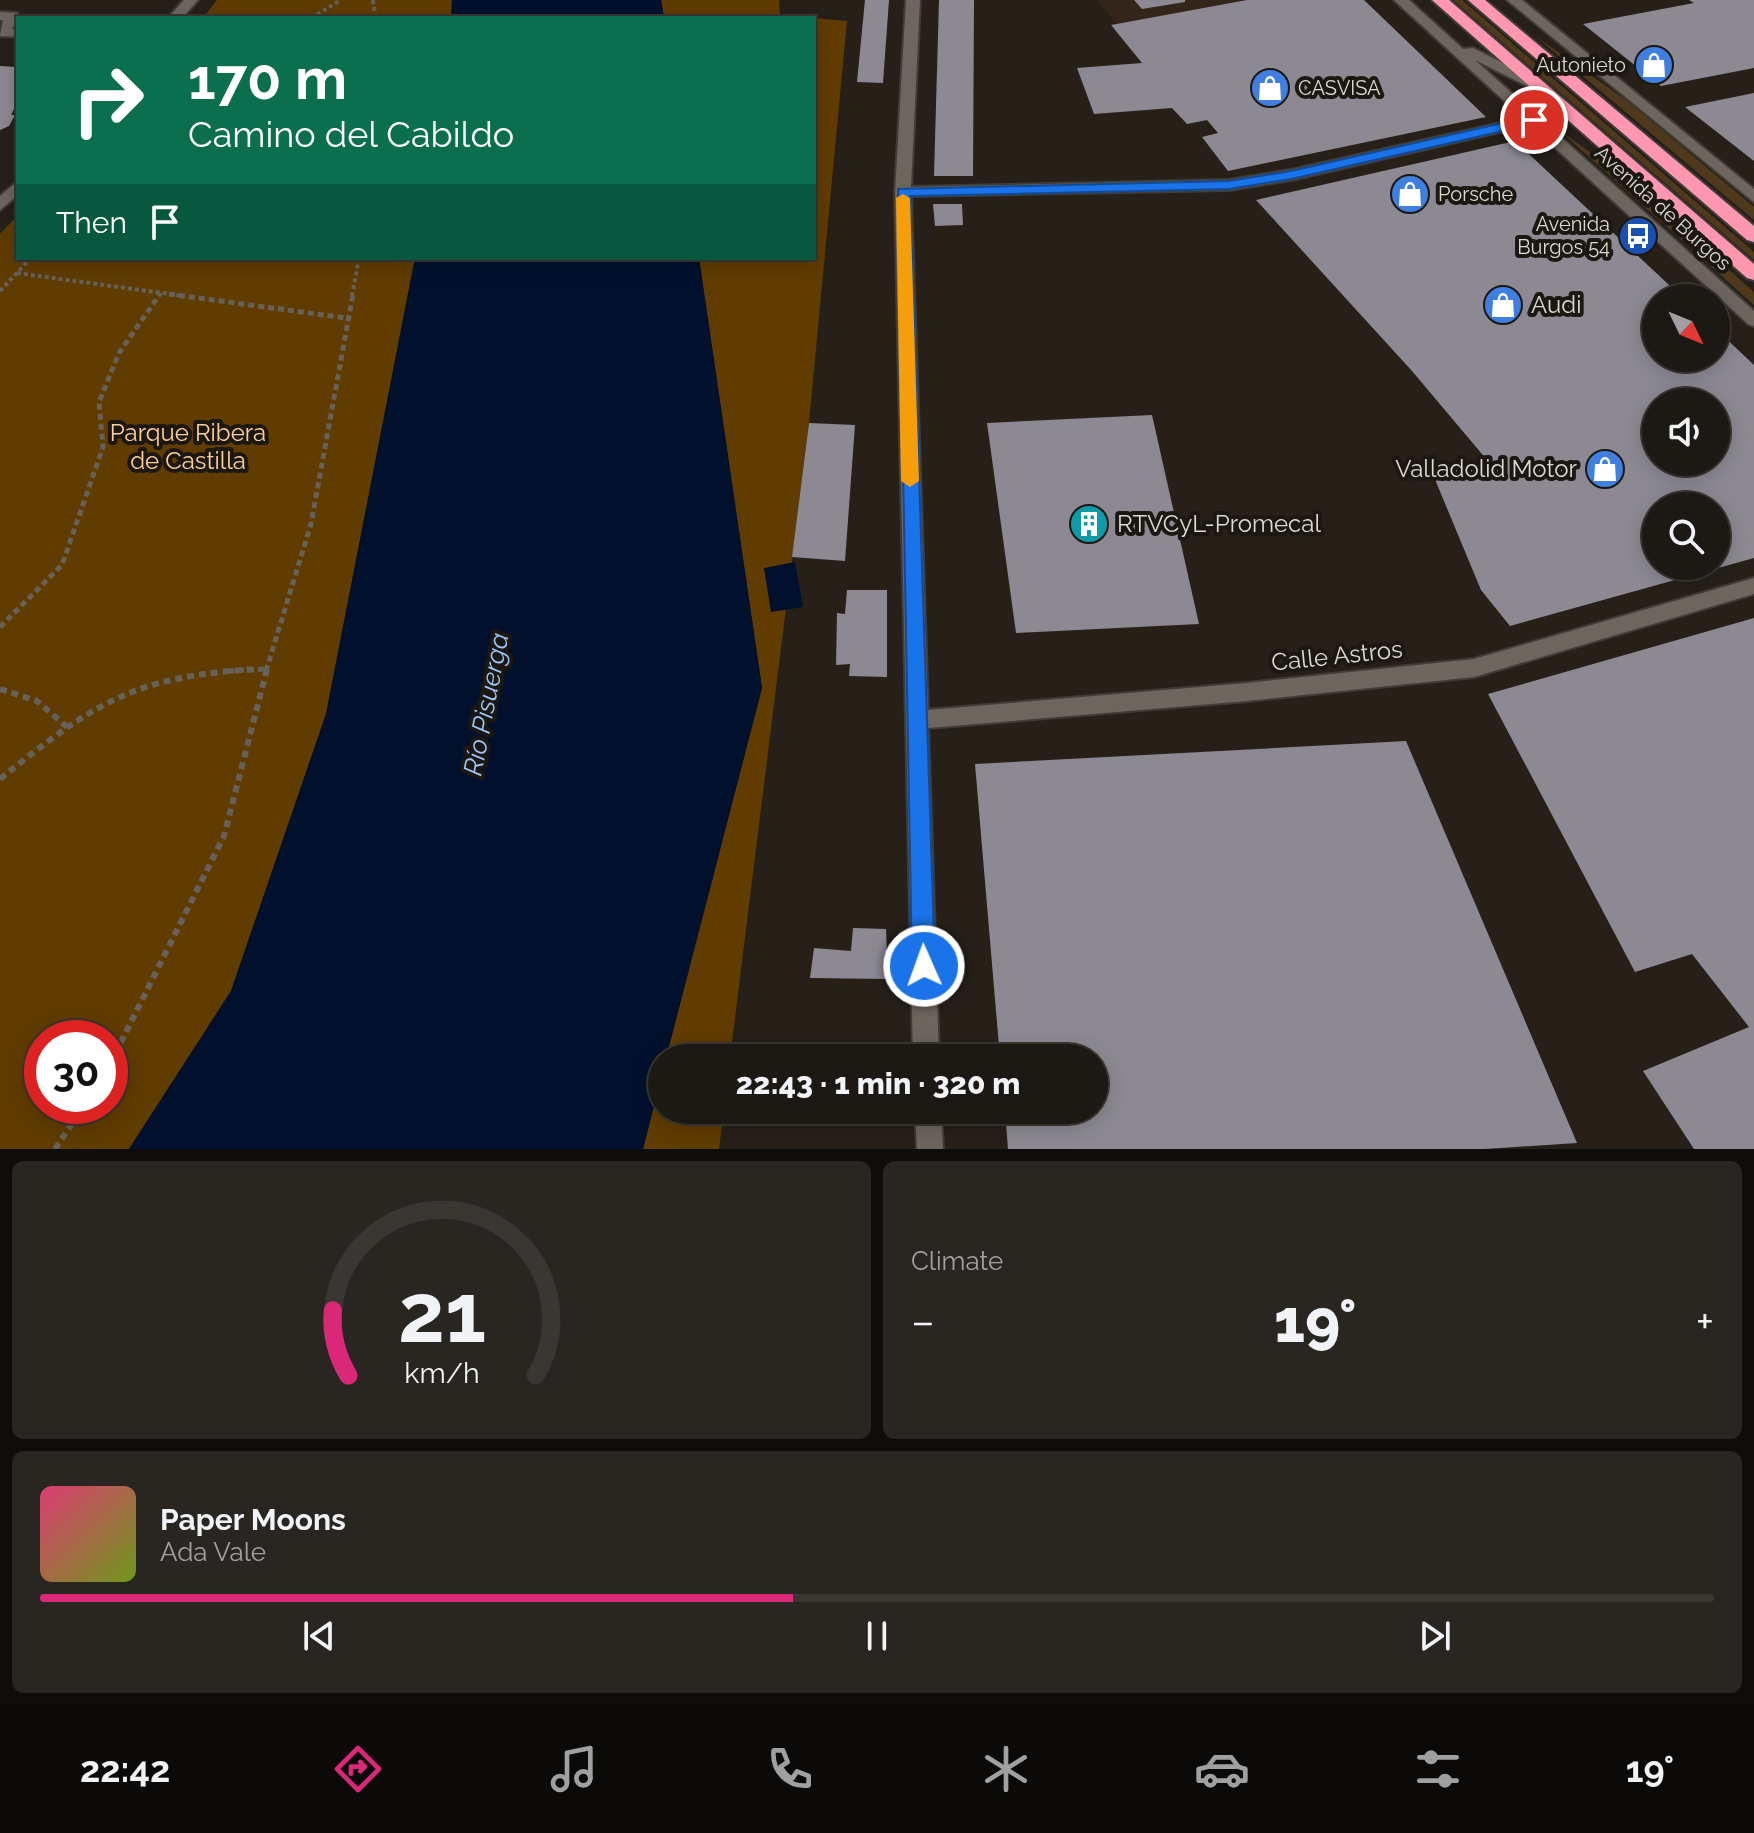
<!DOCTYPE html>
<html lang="en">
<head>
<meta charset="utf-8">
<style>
  body { margin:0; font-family:Raleway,sans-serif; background:#292521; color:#f1f3f6; height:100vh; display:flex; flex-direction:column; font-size:30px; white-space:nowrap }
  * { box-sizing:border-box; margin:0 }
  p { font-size:26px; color:#a0a0a0 }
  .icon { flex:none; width:44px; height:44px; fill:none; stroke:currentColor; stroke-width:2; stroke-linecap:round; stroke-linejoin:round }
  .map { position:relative; height:1149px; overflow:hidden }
  .sheet { display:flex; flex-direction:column; gap:12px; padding:12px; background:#0f0d0a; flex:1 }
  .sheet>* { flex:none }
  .banner { position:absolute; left:16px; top:16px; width:800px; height:244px; border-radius:0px; box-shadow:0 4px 20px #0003,0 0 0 2px #3a3733; background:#0b6e4f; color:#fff; overflow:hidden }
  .needle { width:52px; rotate:133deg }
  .controls { position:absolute; left:1642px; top:284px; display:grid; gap:16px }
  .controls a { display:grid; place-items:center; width:88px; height:88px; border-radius:50%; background:#1c1813; box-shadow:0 4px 20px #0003,0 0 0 2px #3a3733; font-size:40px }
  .speed { position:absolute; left:24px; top:1020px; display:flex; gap:16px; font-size:40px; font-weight:700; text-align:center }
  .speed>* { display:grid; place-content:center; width:104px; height:104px; border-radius:50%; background:#1c1813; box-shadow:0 4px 20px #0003,0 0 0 2px #3a3733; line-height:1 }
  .speed .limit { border:12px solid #d22; background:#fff; color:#111 }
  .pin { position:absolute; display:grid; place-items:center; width:68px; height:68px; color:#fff; margin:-34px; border:4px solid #fff; border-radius:50%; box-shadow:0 2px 8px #0007 }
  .me { position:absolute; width:88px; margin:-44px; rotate:358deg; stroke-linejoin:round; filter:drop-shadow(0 0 6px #0008) }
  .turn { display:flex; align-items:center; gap:28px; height:168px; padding:0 40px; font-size:36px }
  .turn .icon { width:104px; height:104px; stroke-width:2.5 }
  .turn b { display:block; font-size:56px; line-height:68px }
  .then { display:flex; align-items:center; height:76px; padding:0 40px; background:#0003; gap:16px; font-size:30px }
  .big { font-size:60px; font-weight:800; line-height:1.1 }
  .sheet .card { flex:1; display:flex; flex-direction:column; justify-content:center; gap:12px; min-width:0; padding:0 28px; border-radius:12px; background:#292521 }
  .sheet .dial { align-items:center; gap:0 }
  .dial svg { height:208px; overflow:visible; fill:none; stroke:#3a3733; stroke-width:7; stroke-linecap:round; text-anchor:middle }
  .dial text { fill:#f1f3f6; stroke:none }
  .song { display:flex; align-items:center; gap:24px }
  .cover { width:96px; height:96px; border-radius:12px; background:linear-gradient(135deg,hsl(340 70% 55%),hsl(80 70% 35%)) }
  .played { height:8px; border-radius:4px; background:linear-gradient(90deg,#db2777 45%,#3a3733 45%) }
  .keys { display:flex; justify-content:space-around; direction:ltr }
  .heat { display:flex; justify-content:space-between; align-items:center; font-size:44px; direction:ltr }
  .sheet .tiles { flex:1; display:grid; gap:12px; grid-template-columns:1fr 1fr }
  .card:last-child { grid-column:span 2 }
  .trip { position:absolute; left:648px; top:1044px; width:460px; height:80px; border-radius:40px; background:#1c1813; box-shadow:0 4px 20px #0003,0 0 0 2px #3a3733; font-weight:800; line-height:80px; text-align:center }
  .tab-bar { display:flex; height:128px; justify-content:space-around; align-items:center; background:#0b0a08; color:#a0a0a0 }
  .tab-bar .icon { width:56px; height:56px }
  .tab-bar .current { color:#db2777 }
  .tab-bar b { font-size:36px; color:#f1f3f6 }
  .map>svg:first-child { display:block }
</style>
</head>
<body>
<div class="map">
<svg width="1754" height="1149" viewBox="0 0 1754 1149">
  <rect width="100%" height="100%" fill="#262019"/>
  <!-- commercial -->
  <polygon fill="#34251a" points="1097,0 1247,0 1117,24"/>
  <!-- green -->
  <g fill="#4f391c">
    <polygon points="1453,0 1462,0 1754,252 1754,260"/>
    <polygon points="1534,35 1630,103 1754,207 1754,220"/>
    <polygon points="1560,131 1617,171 1754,292 1754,305"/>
  </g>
  <!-- forest -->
  <g fill="#603c00" fill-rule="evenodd">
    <polygon points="217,0 452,0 451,18 203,18"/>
    <polygon points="661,0 779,0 780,16 810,18 664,18"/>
    <polygon points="814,18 847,21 809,423 730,1058 666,1058 762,688 699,258 814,258"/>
    <path d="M18,215V258H415L326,714L231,991L129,1149H0V234ZM42,1038H110V1106H42Z"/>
    <polygon points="662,1074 662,1110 724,1110 719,1149 643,1149"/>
  </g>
  <!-- water -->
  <g fill="#00102d">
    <polygon points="452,0 661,0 664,18 451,18"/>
    <polygon points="415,258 699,258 762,688 666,1058 662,1058 662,1074 643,1149 129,1149 231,991 326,714"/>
    <polygon points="795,562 803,607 771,612 764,568"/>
  </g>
  <!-- building -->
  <g fill="#8c8993" fill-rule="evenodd">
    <polygon points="865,0 889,0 883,83 857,82"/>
    <polygon points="939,0 974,0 973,176 934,176"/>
    <polygon points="1134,0 1185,0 1185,2 1142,9"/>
    <polygon points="1247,0 1364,0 1486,117 1228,171 1202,137 1218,133 1207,120 1187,124 1172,108 1094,114 1077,68 1142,63 1111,25"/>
    <polygon points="1689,0 1754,0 1754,68 1661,86 1583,24 1694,3"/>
    <polygon points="0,66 18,67 18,101 11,115 15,115 9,126 0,130"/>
    <polygon points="1754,93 1754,161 1685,107"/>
    <path d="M1515,141L1683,298H1656V358H1716V329L1754,365V558L1510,626L1481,590L1434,477L1487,460L1412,371L1256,200ZM1656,402H1716V462H1656ZM1656,506H1716V566H1656Z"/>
    <polygon points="933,204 962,204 963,225 935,226"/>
    <polygon points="1152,415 1199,624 1016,633 987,423"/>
    <polygon points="809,423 855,425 845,561 792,557"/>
    <polygon points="847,590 887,590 887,677 849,676 850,664 836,665 837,613 845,614"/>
    <polygon points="1754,618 1754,1149 1694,1149 1643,1071 1749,1027 1692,954 1635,972 1488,694"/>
    <polygon points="1406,741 1577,1143 1485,1149 1008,1149 1005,1110 1094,1110 1094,1058 1000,1058 975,764"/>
    <polygon points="853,928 886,929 888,979 810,978 814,948 851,951"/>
  </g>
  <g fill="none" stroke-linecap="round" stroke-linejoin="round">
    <!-- minor casing -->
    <g stroke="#403c37" stroke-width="4">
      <g id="minor">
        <polygon points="184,0 198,0 182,18 168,18"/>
        <polygon points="906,0 920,0 911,187 1229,180 1291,170 1523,118 1394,0 1409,0 1463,49 1473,48 1545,84 1545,90 1535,90 1475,60 1754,311 1754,326 1748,324 1530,125 1291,180 1229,190 911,196 928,710 1247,683 1474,659 1754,578 1754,594 1474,677 1247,701 928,728 939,1058 913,1058 895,192"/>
        <polygon points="1507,0 1522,0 1754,189 1754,202"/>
        <polygon points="0,12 17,13 19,16 12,29 18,29 18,37 0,36 3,20 0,20"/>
        <polygon points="18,181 18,195 0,210 0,196"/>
        <polygon points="915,1110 941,1110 943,1149 917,1149"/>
      </g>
    </g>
    <!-- highway casing -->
    <g stroke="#403c37" stroke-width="4">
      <g id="highway">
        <polygon points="1432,0 1449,0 1754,264 1754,280 1747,278"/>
        <polygon points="1468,0 1485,0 1754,226 1754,242 1747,240"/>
      </g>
    </g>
    <!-- path-far2 -->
    <g stroke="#66615b" stroke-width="4" stroke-dasharray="4 3" stroke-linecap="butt">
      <polyline points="373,0 375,15 379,18"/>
      <polyline points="271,18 285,18"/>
      <polyline points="311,18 341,0"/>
      <polyline points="17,273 184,296"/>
      <polyline points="0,291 31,258"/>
      <polyline points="159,296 161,293"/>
      <polyline points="352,296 359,258"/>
    </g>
    <!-- path-far1 -->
    <g stroke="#66615b" stroke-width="5" stroke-dasharray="6 4" stroke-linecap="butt">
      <polyline points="169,294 346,318"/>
      <polyline points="0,627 62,565 103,447 99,402 119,353 160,294"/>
      <polyline points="228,671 266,669"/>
      <polyline points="266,671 311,524 353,294"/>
    </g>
    <!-- path -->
    <g stroke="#66615b" stroke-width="6" stroke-dasharray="7 5" stroke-linecap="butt">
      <polyline points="0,689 37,701 67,727"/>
      <path d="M0,779C94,703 134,676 258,669"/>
      <polyline points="110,1064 224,836 267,669"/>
      <polyline points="55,1149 84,1106"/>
    </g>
    <!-- minor -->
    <use href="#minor" fill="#6d665e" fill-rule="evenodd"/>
    <!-- highway -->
    <use href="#highway" fill="#ff97b0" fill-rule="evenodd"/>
  </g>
  <!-- route -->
  <polygon fill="#1a73e8" stroke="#114b97" stroke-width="2" points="1534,116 1538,118 1538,123 1291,179 1229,189 910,196 935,966 932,974 924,977 916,974 912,966 898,189 1229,181 1291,171"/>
  <!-- slow -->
  <polygon fill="#f59e0b" points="903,194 910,198 919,481 910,487 901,481 896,198"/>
  <!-- icons -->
  <defs>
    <g id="shop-disc" transform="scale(2)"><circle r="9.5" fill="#3f7fe0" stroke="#1c1710"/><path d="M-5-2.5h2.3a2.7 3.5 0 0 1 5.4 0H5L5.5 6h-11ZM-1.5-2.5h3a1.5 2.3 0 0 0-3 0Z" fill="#fff"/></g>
    <g id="bus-disc" transform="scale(2)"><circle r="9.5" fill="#1a4fb4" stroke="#1c1710"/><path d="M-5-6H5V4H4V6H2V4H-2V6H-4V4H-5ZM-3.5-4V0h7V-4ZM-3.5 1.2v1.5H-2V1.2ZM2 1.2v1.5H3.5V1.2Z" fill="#fff"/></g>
    <g id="building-disc" transform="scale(2)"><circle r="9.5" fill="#0f9aa8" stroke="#1c1710"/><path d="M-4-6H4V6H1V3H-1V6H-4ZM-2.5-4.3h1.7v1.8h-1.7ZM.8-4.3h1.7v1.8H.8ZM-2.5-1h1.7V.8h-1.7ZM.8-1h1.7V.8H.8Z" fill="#fff"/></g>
  </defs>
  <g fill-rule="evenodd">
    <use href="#shop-disc" x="1654" y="65"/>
    <use href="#shop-disc" x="1270" y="88"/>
    <use href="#shop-disc" x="1410" y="194"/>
    <use href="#bus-disc" x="1638" y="236"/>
    <use href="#shop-disc" x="1503" y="305"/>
    <use href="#shop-disc" x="1605" y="469"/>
    <use href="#building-disc" x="1089" y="524"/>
  </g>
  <g text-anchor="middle" stroke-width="8" stroke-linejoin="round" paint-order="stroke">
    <!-- far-poi labels -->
    <g font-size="20" fill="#dcd9d4" stroke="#1c1710" text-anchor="end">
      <text x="1626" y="72">Autonieto</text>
      <text x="1298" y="95" text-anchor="start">CASVISA</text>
      <text x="1438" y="201" text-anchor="start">Porsche</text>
      <text x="1610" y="231">Avenida<tspan x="1610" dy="23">Burgos 54</tspan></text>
    </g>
    <!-- far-street labels -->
    <g font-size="20" fill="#dcd9d4" stroke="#1c1710">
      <text transform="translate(1663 208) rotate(42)" y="7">Avenida de Burgos</text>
    </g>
    <!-- poi labels -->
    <g font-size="24" fill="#dcd9d4" stroke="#1c1710" text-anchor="start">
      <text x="1531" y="313">Audi</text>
      <text x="1577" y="477" text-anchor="end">Valladolid Motor</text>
      <text x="1117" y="532">RTVCyL-Promecal</text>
    </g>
    <!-- park labels -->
    <g font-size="24" fill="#fed095" stroke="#1c1710">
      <text x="188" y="441">Parque Ribera<tspan x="188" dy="28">de Castilla</tspan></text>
    </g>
    <!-- street labels -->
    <g font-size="24" fill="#dcd9d4" stroke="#1c1710">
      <text transform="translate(1337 656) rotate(-6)" y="8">Calle Astros</text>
    </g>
    <!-- water labels -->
    <g font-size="26" font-style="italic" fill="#9ac7fe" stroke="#1c1710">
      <text transform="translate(486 704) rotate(-79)" y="9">Río Pisuerga</text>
    </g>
  </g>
</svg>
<div class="controls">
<a><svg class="needle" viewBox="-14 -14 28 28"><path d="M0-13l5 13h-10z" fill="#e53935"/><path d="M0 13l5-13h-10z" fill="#a0a0a0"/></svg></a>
<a><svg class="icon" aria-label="sound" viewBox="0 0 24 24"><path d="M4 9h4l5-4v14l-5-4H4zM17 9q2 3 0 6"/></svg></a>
<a><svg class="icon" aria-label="search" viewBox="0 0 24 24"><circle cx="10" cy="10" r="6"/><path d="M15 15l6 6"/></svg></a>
</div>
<div class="speed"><div class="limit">30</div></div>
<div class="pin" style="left:1534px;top:120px;background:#d93025"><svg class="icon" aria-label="arrive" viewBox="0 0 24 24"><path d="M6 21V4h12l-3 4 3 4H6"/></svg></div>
<svg class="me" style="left:924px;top:966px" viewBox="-20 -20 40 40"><circle r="17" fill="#1a73e8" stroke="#fff" stroke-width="3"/><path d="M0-11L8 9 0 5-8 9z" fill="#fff"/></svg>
<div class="trip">22:43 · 1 min · 320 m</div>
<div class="banner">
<div class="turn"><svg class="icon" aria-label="right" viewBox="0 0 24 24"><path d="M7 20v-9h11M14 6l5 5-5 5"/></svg><div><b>170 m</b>Camino del Cabildo</div></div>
<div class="then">Then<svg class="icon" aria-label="arrive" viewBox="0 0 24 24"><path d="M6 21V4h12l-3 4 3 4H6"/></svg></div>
</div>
</div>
<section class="sheet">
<div class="tiles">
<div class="card dial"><svg viewBox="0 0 100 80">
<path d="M14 69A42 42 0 1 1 86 69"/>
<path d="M14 69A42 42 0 0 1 8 44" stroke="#db2777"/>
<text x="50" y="56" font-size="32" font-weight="700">21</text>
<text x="50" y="72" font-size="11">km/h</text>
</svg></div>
<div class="card"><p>Climate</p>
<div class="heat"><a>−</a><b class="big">19°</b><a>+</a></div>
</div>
<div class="card">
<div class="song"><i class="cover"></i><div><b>Paper Moons</b><p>Ada Vale</p></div></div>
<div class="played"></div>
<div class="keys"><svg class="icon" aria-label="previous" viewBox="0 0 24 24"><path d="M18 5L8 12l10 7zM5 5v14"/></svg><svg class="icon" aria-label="pause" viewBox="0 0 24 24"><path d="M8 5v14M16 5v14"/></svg><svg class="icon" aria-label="next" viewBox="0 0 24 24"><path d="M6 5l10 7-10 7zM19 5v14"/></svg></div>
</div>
</div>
</section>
<nav class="tab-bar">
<b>22:42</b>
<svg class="icon current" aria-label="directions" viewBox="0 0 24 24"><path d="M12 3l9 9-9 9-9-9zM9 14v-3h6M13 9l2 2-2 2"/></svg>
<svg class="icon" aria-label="music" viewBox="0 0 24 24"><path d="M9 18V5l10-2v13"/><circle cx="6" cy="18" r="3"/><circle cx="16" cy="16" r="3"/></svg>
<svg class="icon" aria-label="phone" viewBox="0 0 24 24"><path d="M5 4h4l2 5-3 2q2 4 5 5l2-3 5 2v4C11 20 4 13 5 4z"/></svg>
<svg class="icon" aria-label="climate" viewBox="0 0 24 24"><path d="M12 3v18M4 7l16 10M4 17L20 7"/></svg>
<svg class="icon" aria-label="car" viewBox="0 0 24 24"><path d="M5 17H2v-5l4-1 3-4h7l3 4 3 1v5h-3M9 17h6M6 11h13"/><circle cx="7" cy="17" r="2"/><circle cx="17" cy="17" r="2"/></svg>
<svg class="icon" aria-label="filters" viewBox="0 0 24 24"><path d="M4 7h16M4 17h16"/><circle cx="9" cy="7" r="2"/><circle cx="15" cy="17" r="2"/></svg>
<b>19°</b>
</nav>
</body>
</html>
